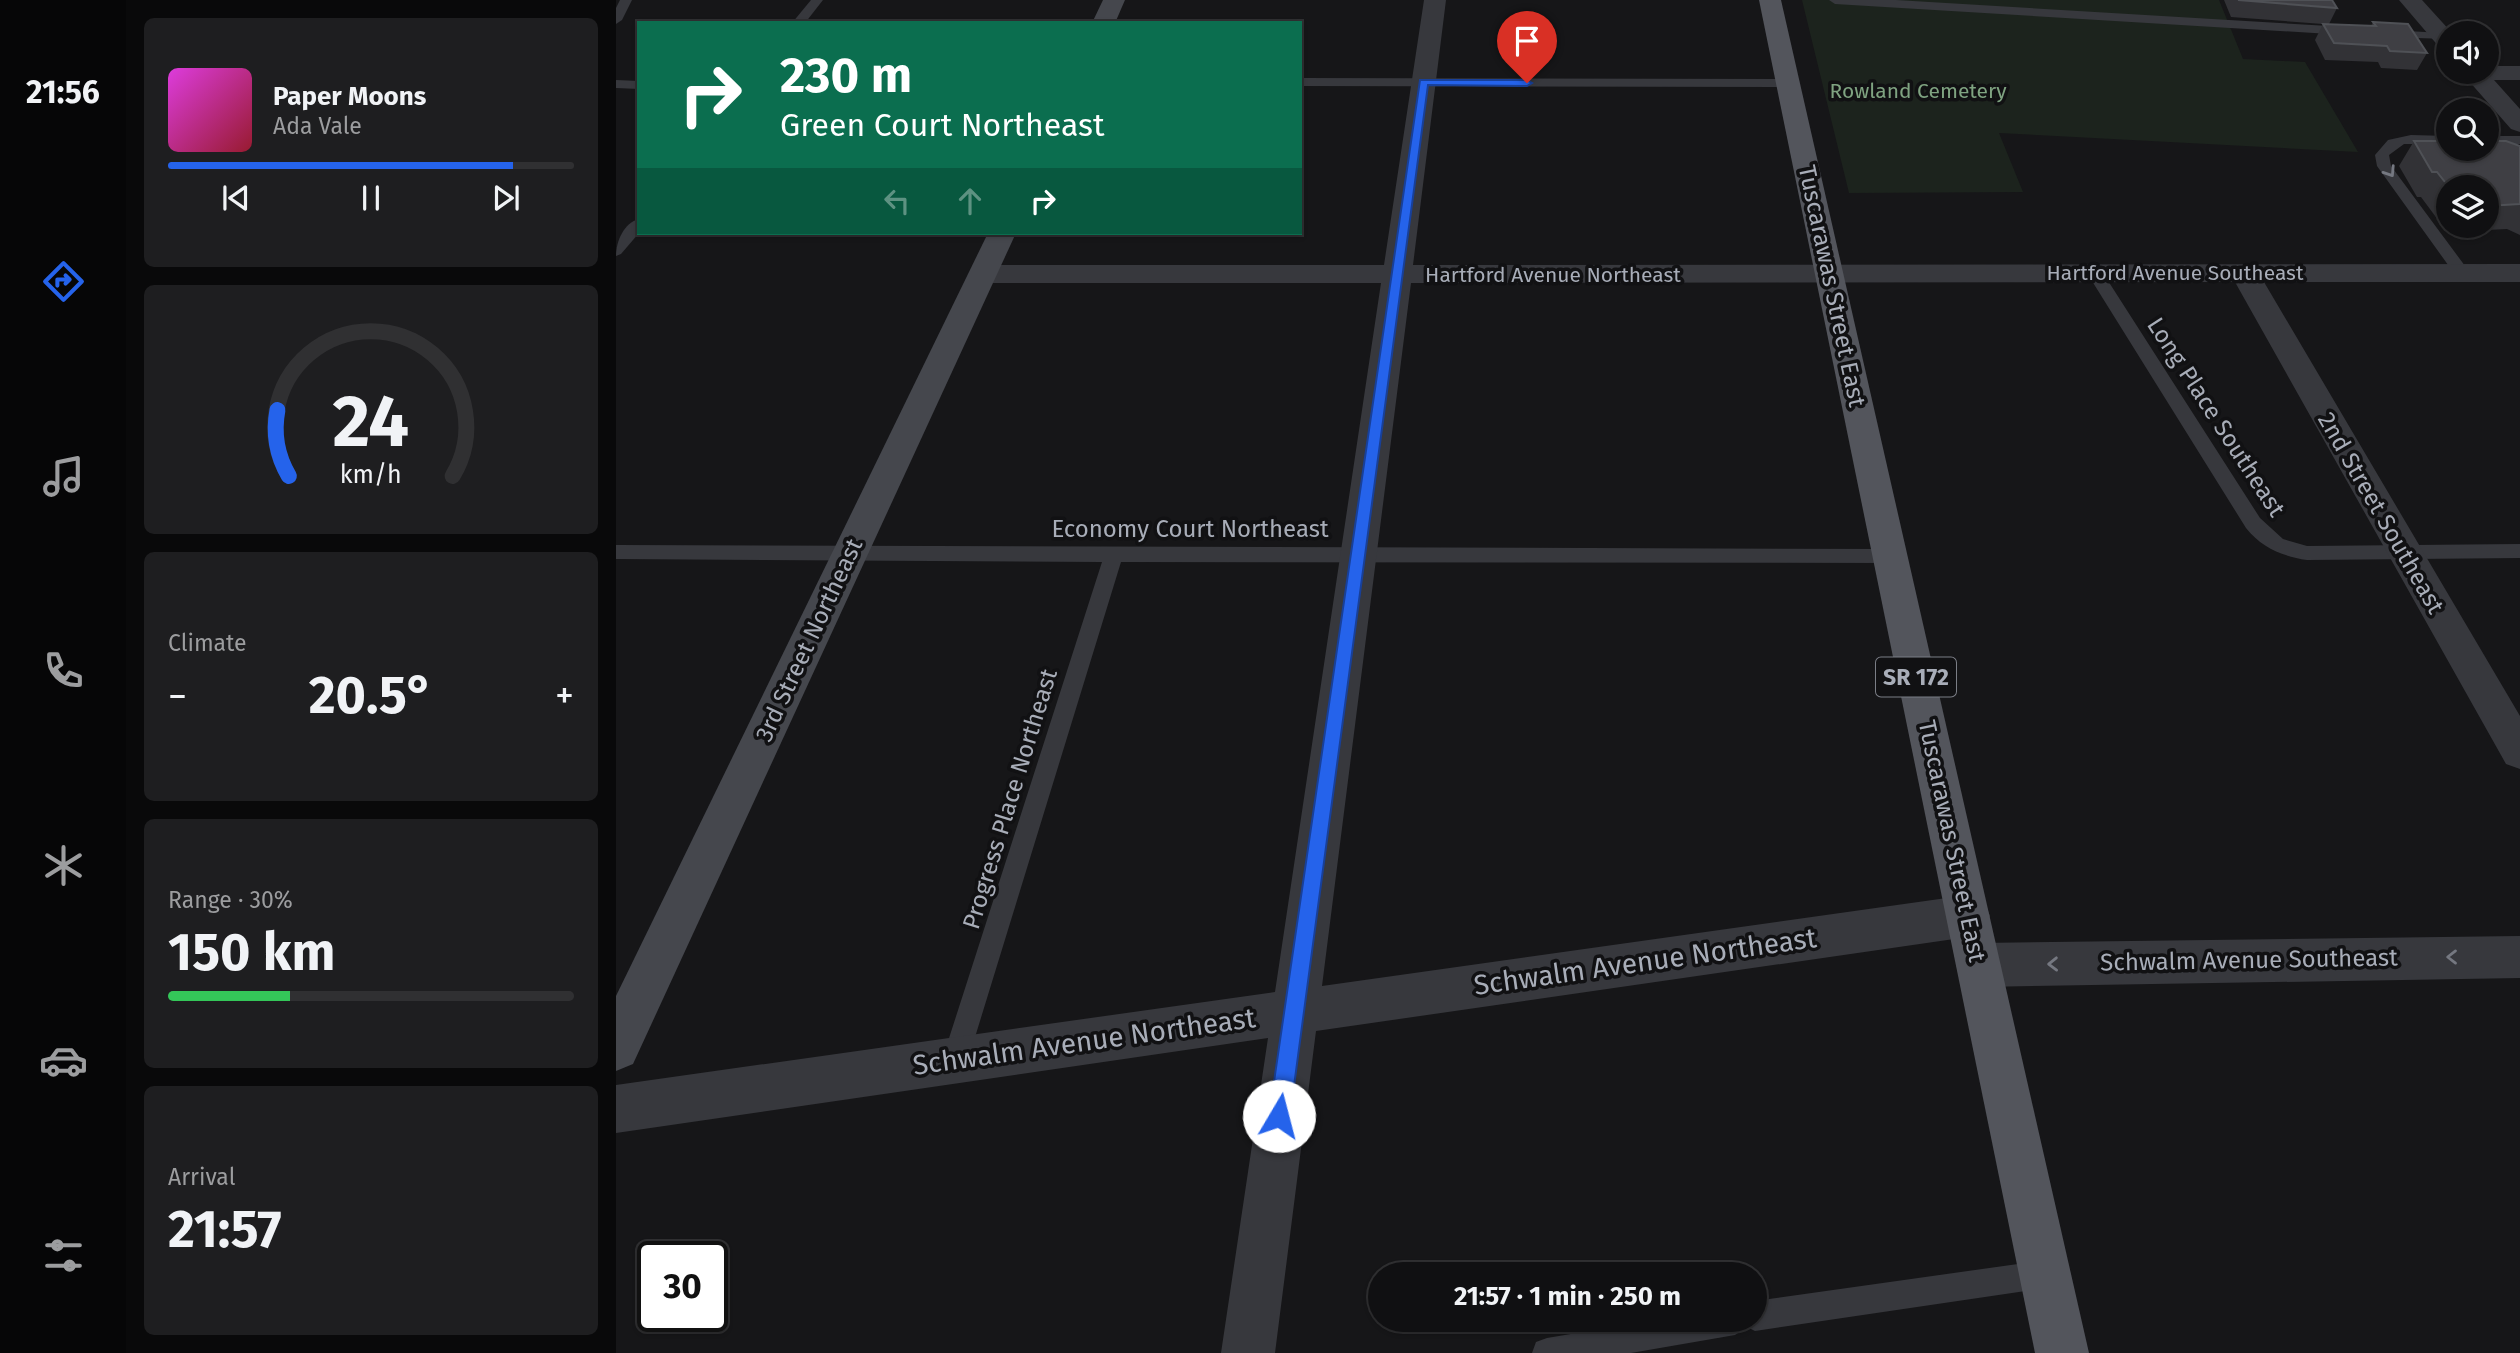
<!DOCTYPE html>
<html lang="en">
<head>
<meta charset="utf-8">
<style>
  body { margin:0; font-family:"Fira Sans",sans-serif; background:#1e1e20; color:#f1f3f6; height:100vh; display:flex; flex-direction:column; font-size:26px; white-space:nowrap }
  * { box-sizing:border-box; margin:0 }
  p { font-size:23px; color:#9c9d9f }
  .icon { flex:none; width:38px; height:38px; fill:none; stroke:currentColor; stroke-width:2; stroke-linecap:round; stroke-linejoin:round }
  .map { position:relative; flex:1; overflow:hidden }
  .details { display:flex; flex-direction:column; gap:18px; padding:18px; background:#09090a; width:490px }
  .details>* { flex:none }
  .hud { position:absolute; left:21px; top:21px; width:665px; height:214px; border-radius:0px; box-shadow:0 2px 5px #0004,0 0 0 2px #303032; background:#0b6e4f; color:#fff; overflow:hidden }
  .controls { position:absolute; left:1820px; top:21px; display:grid; gap:14px }
  .controls a { display:grid; place-items:center; width:63px; height:63px; border-radius:50%; background:#101012; box-shadow:0 2px 5px #0004,0 0 0 2px #303032; font-size:35px }
  .speed { position:absolute; left:21px; top:1241px; display:flex; gap:14px; font-size:35px; font-weight:700; text-align:center }
  .speed>* { display:grid; place-content:center; width:91px; height:91px; border-radius:50%; background:#101012; box-shadow:0 2px 5px #0004,0 0 0 2px #303032; line-height:1 }
  .speed .limit { border:4px solid #111; border-radius:10px; background:#fff; color:#111 }
  .pin { position:absolute; display:grid; place-items:center; width:60px; height:60px; color:#fff; margin:-72px -30px; border-radius:50% 50% 50% 0; rotate:-45deg; box-shadow:0 0 7px #0007 }
  .pin .icon { rotate:45deg }
  .me { position:absolute; width:77px; margin:-38px; rotate:8deg; stroke-linejoin:round; filter:drop-shadow(0 0 5px #0008) }
  .turn { display:flex; align-items:center; gap:24px; height:147px; padding:0 28px; font-size:32px }
  .turn .icon { width:91px; height:91px; stroke-width:2.5 }
  .turn b { display:block; font-size:49px; line-height:60px }
  .lanes { display:flex; align-items:center; height:66px; padding:0 28px; background:#0003; justify-content:center; gap:35px; direction:ltr }
  .lanes .off { opacity:.35 }
  .big { font-size:52px; font-weight:700; line-height:1.1 }
  .details .widget { flex:1; display:flex; flex-direction:column; justify-content:center; gap:10px; min-width:0; padding:0 24px; border-radius:10px; background:#1e1e20 }
  .details .dial { align-items:center; gap:0 }
  .dial svg { height:182px; overflow:visible; fill:none; stroke:#303032; stroke-width:7; stroke-linecap:round; text-anchor:middle }
  .dial text { fill:#f1f3f6; stroke:none }
  .song { display:flex; align-items:center; gap:21px }
  .cover { width:84px; height:84px; border-radius:10px; background:linear-gradient(135deg,hsl(300 70% 55%),hsl(350 70% 35%)) }
  .played { height:7px; border-radius:4px; background:linear-gradient(90deg,#2563eb 85%,#303032 85%) }
  .keys { display:flex; justify-content:space-around; direction:ltr }
  .heat { display:flex; justify-content:space-between; align-items:center; font-size:38px; direction:ltr }
  .charge { height:10px; border-radius:5px; background:linear-gradient(90deg,#34c759 30%,#303032 0) }
  .trip { position:absolute; left:752px; top:1262px; width:399px; height:70px; border-radius:35px; background:#101012; box-shadow:0 2px 5px #0004,0 0 0 2px #303032; font-weight:700; line-height:70px; text-align:center }
  main { display:flex; flex:1; min-height:0 }
  .menu { display:flex; flex-direction:column; width:126px; justify-content:space-around; align-items:center; background:#060607; color:#9c9d9f }
  .menu .icon { width:49px; height:49px }
  .menu .current { color:#2563eb }
  .menu b { font-size:32px; color:#f1f3f6 }
  .map>svg:first-child { display:block }
</style>
</head>
<body>
<main>
<nav class="menu">
<b>21:56</b>
<svg class="icon current" aria-label="directions" viewBox="0 0 24 24"><path d="M12 3l9 9-9 9-9-9zM9 14v-3h6M13 9l2 2-2 2"/></svg>
<svg class="icon" aria-label="music" viewBox="0 0 24 24"><path d="M9 18V5l10-2v13"/><circle cx="6" cy="18" r="3"/><circle cx="16" cy="16" r="3"/></svg>
<svg class="icon" aria-label="phone" viewBox="0 0 24 24"><path d="M5 4h4l2 5-3 2q2 4 5 5l2-3 5 2v4C11 20 4 13 5 4z"/></svg>
<svg class="icon" aria-label="climate" viewBox="0 0 24 24"><path d="M12 3v18M4 7l16 10M4 17L20 7"/></svg>
<svg class="icon" aria-label="car" viewBox="0 0 24 24"><path d="M5 17H2v-5l4-1 3-4h7l3 4 3 1v5h-3M9 17h6M6 11h13"/><circle cx="7" cy="17" r="2"/><circle cx="17" cy="17" r="2"/></svg>
<svg class="icon" aria-label="filters" viewBox="0 0 24 24"><path d="M4 7h16M4 17h16"/><circle cx="9" cy="7" r="2"/><circle cx="15" cy="17" r="2"/></svg>
</nav>
<section class="details">
<div class="widget">
<div class="song"><i class="cover"></i><div><b>Paper Moons</b><p>Ada Vale</p></div></div>
<div class="played"></div>
<div class="keys"><svg class="icon" aria-label="previous" viewBox="0 0 24 24"><path d="M18 5L8 12l10 7zM5 5v14"/></svg><svg class="icon" aria-label="pause" viewBox="0 0 24 24"><path d="M8 5v14M16 5v14"/></svg><svg class="icon" aria-label="next" viewBox="0 0 24 24"><path d="M6 5l10 7-10 7zM19 5v14"/></svg></div>
</div>
<div class="widget dial"><svg viewBox="0 0 100 80">
<path d="M14 69A42 42 0 1 1 86 69"/>
<path d="M14 69A42 42 0 0 1 9 40" stroke="#2563eb"/>
<text x="50" y="56" font-size="32" font-weight="700">24</text>
<text x="50" y="72" font-size="11">km/h</text>
</svg></div>
<div class="widget"><p>Climate</p>
<div class="heat"><a>−</a><b class="big">20.5°</b><a>+</a></div>
</div>
<div class="widget"><p>Range · 30%</p><b class="big">150 km</b><div class="charge"></div></div>
<div class="widget"><p>Arrival</p><b class="big">21:57</b></div>
</section>
<div class="map">
<svg width="1904" height="1353" viewBox="0 0 1904 1353">
  <rect width="100%" height="100%" fill="#161618"/>
  <!-- green -->
  <polygon fill="#1c231d" points="1186,0 1603,0 1627,59 1689,62 1742,152 1383,133 1407,192 1233,193"/>
  <g fill="none" stroke-linecap="round" stroke-linejoin="round">
    <!-- lane -->
    <g fill="#37383d" fill-rule="evenodd">
      <polygon points="4,0 16,0 6,20 0,24 0,8"/>
      <polygon points="195,0 207,0 189,23 176,23"/>
      <polygon points="1213,0 1280,0 1730,27 1736,31 1730,35 1219,4"/>
      <polygon points="1773,30 1827,33 1831,34 1832,39 1769,37 1767,34"/>
      <polygon points="684,78 1172,79 1179,83 1172,87 684,86"/>
      <polygon points="0,80 23,81 23,89 0,88"/>
      <polygon points="1795,135 1832,136 1832,144 1788,144 1773,155 1775,166 1852,270 1852,276 1840,276 1761,166 1759,155 1772,140"/>
      <rect x="1871" y="136" width="33" height="8"/>
      <path d="M23,219V233L5,254L0,256C0,241 8,223 23,219Z"/>
      <path d="M1479,268L1487,273L1644,518L1667,539L1691,546L1904,544V558L1691,560C1666,556 1646,548 1630,528L1471,273Z"/>
      <polygon points="0,545 1274,549 1284,556 1274,563 505,562 352,1060 348,1069 339,1073 330,1069 326,1060 486,562 0,559"/>
      <polygon points="1430,1260 1440,1264 1444,1274 1440,1284 1430,1288 1139,1331 1131,1327 1119,1335 1015,1353 916,1353 920,1342 931,1338 1038,1320 1139,1320 1139,1301"/>
    </g>
    <!-- street -->
    <g fill="#37383d" fill-rule="evenodd">
      <polygon points="808,0 830,0 797,265 1904,264 1904,282 1648,282 1904,716 1904,769 1890,764 1619,282 795,283 706,986 1352,895 1368,901 1374,916 1368,931 1352,937 700,1031 659,1353 605,1353 652,1038 0,1133 0,1085 659,992 765,283 367,283 357,280 353,274 357,268 367,265 768,265"/>
      <polygon points="1783,0 1806,0 1836,33 1832,33 1832,50 1824,48"/>
      <polygon points="1871,66 1904,66 1904,80 1878,80 1904,109 1904,132 1895,129 1845,72 1871,72"/>
      <polygon points="1904,936 1904,978 1363,987 1347,980 1340,965 1347,950 1363,943"/>
    </g>
    <!-- secondary -->
    <g fill="#45474d" fill-rule="evenodd">
      <polygon points="487,0 509,0 499,23 476,23"/>
      <polygon points="372,233 400,233 17,1064 0,1071 0,996"/>
    </g>
    <!-- primary -->
    <polygon fill="#53555c" fill-rule="evenodd" points="1143,0 1165,0 1473,1353 1419,1353"/>
  </g>
  <!-- wall -->
  <g fill="#323236" fill-rule="evenodd">
    <polygon points="1608,0 1716,0 1721,8 1713,24 1755,26 1757,22 1811,53 1801,70 1765,68 1762,62 1709,60 1699,40 1707,24 1615,17"/>
    <path d="M1798,141L1832,149L1904,146V235L1891,229L1831,232L1805,197H1801L1783,166ZM1832,187H1871V226H1832Z"/>
  </g>
  <!-- building -->
  <g fill="#3f3f44" stroke="#4f5156" stroke-width="2">
    <polygon points="1622,0 1716,0 1721,8"/>
    <polygon points="1757,22 1792,24 1811,53 1774,51 1771,46 1718,43 1707,24 1760,26"/>
    <polygon points="1798,141 1832,141 1832,149 1871,149 1871,141 1890,141 1904,146 1904,204 1871,206 1871,187 1833,187 1821,172 1816,172"/>
  </g>
  <!-- one-way arrows -->
  <defs><path id="oneway-chevron" d="M-2-3.5L2.5 0L-2 3.5" fill="none" stroke-width="1.6" stroke-linecap="round" stroke-linejoin="round" transform="scale(1.75)"/></defs>
  <g stroke="#757881">
    <use href="#oneway-chevron" transform="translate(1774 172) rotate(57)"/>
    <use href="#oneway-chevron" transform="translate(1836 957) rotate(180)"/>
    <use href="#oneway-chevron" transform="translate(1437 964) rotate(179)"/>
  </g>
  <!-- route -->
  <polygon fill="#2563eb" stroke="#184099" stroke-width="2" points="804,80 911,80 916,83 911,86 812,85 674,1116 671,1123 663,1126 656,1123 653,1116"/>
  <g text-anchor="middle" stroke-width="7" stroke-linejoin="round" paint-order="stroke">
    <!-- far-park labels -->
    <g font-size="21" fill="#7fa381" stroke="#111113">
      <text x="1302" y="98">Rowland Cemetery</text>
    </g>
    <!-- far-street labels -->
    <g font-size="21" fill="#a8adb8" stroke="#111113">
      <text x="1559" y="280">Hartford Avenue Southeast</text>
      <text x="937" y="282">Hartford Avenue Northeast</text>
    </g>
    <!-- shield labels -->
    <rect fill="#111113" stroke="#7b7e86" stroke-width="2" x="1260" y="657.5" width="80" height="39" rx="5"/>
    <g font-size="23" font-weight="bold" fill="#a8adb8">
      <text x="1300" y="685">SR 172</text>
    </g>
    <!-- street labels -->
    <g font-size="24" fill="#a8adb8" stroke="#111113">
      <text transform="translate(1216 286) rotate(78)" y="8">Tuscarawas Street East</text>
      <text transform="translate(1600 417) rotate(57)" y="8">Long Place Southeast</text>
      <text transform="translate(1765 513) rotate(60)" y="8">2nd Street Southeast</text>
      <text x="574" y="537">Economy Court Northeast</text>
      <text transform="translate(193 640) rotate(-65)" y="8">3rd Street Northeast</text>
      <text transform="translate(394 799) rotate(-73)" y="8">Progress Place Northeast</text>
      <text transform="translate(1336 841) rotate(78)" y="8">Tuscarawas Street East</text>
      <text transform="translate(1633 960) rotate(-1)" y="8">Schwalm Avenue Southeast</text>
    </g>
    <!-- near-street labels -->
    <g font-size="28" fill="#a8adb8" stroke="#111113">
      <text transform="translate(1029 961) rotate(-8)" y="10">Schwalm Avenue Northeast</text>
      <text transform="translate(468 1041) rotate(-8)" y="10">Schwalm Avenue Northeast</text>
    </g>
  </g>
</svg>
<div class="controls">
<a><svg class="icon" aria-label="sound" viewBox="0 0 24 24"><path d="M4 9h4l5-4v14l-5-4H4zM17 9q2 3 0 6"/></svg></a>
<a><svg class="icon" aria-label="search" viewBox="0 0 24 24"><circle cx="10" cy="10" r="6"/><path d="M15 15l6 6"/></svg></a>
<a><svg class="icon" aria-label="layers" viewBox="0 0 24 24"><path d="M12 4l9 5-9 5-9-5zM3 14l9 5 9-5"/></svg></a>
</div>
<div class="speed"><div class="limit">30</div></div>
<div class="pin" style="left:911px;top:83px;background:#d93025"><svg class="icon" aria-label="arrive" viewBox="0 0 24 24"><path d="M6 21V4h12l-3 4 3 4H6"/></svg></div>
<svg class="me" style="left:663px;top:1116px" viewBox="-20 -20 40 40"><circle r="19" fill="#fff"/><path d="M0-13L10 11 0 6-10 11z" fill="#2563eb"/></svg>
<div class="trip">21:57 · 1 min · 250 m</div>
<div class="hud">
<div class="turn"><svg class="icon" aria-label="right" viewBox="0 0 24 24"><path d="M7 20v-9h11M14 6l5 5-5 5"/></svg><div><b>230 m</b>Green Court Northeast</div></div>
<div class="lanes"><svg class="icon off" aria-label="left" viewBox="0 0 24 24"><path d="M17 20v-9H6M10 6l-5 5 5 5"/></svg><svg class="icon off" aria-label="ahead" viewBox="0 0 24 24"><path d="M12 20V5M6 11l6-6 6 6"/></svg><svg class="icon" aria-label="right" viewBox="0 0 24 24"><path d="M7 20v-9h11M14 6l5 5-5 5"/></svg></div>
</div>
</div>
</main>
</body>
</html>
